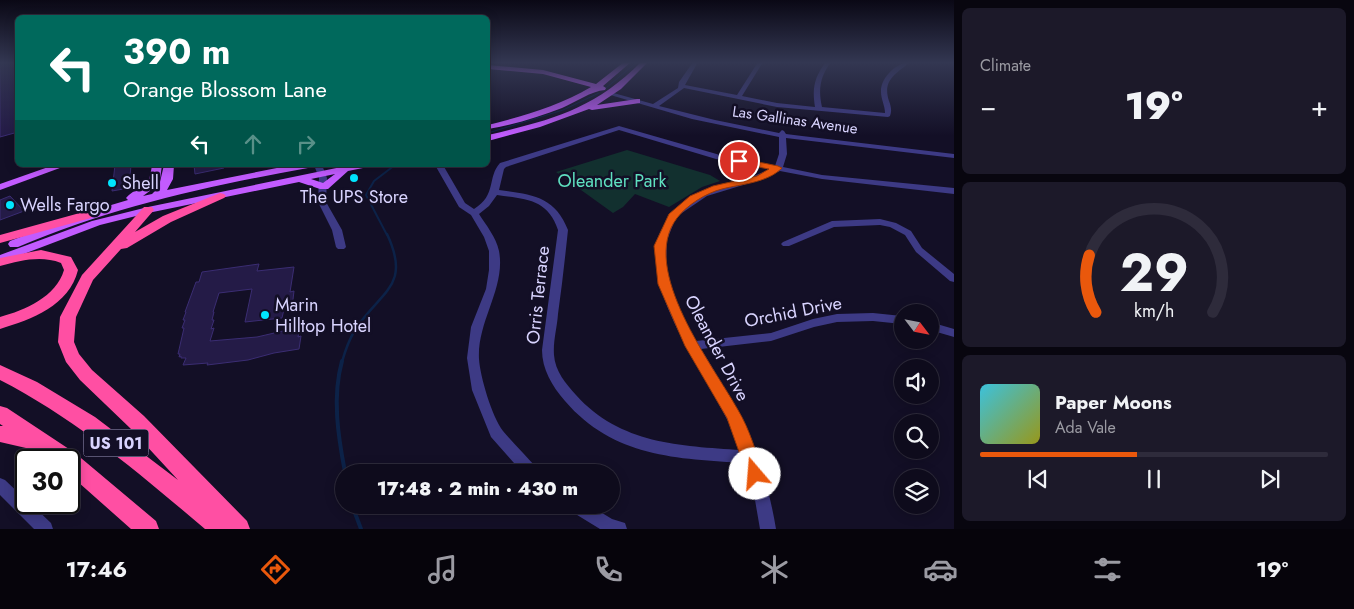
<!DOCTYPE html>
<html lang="en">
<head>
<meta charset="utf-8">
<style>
  body { margin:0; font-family:Jost,sans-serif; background:#1c1929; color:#f1f3f6; height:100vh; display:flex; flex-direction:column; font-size:19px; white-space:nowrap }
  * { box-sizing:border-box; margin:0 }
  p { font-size:16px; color:#9b9ba3 }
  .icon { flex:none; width:28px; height:28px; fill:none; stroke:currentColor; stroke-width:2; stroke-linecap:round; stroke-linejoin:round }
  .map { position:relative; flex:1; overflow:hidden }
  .side { display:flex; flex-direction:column; gap:8px; padding:8px; background:#08060f; width:400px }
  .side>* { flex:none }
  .guide { position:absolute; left:15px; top:15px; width:475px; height:152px; border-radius:8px; box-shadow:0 2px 12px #0003,0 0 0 1px #2e2b3b; background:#00695c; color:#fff; overflow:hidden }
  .needle { width:32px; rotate:122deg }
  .tools { position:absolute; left:894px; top:304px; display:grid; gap:10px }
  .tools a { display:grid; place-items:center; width:45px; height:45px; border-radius:50%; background:#0e0b1c; box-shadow:0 2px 12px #0003,0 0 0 1px #2e2b3b; font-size:25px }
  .speed { position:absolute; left:15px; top:449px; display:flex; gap:10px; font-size:25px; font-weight:700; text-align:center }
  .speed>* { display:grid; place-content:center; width:65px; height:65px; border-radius:50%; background:#0e0b1c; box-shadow:0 2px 12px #0003,0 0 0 1px #2e2b3b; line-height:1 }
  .speed .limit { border:2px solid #111; border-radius:8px; background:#fff; color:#111 }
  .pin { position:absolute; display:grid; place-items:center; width:42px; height:42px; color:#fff; margin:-21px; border:2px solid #fff; border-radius:50%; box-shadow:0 1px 5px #0007 }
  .me { position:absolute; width:55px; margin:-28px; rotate:342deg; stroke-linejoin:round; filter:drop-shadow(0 0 4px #0008) }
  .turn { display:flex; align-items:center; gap:18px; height:105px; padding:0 25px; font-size:22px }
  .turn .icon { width:65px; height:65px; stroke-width:2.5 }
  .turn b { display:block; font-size:35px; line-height:42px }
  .lanes { display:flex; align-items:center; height:48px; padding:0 25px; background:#0003; justify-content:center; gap:25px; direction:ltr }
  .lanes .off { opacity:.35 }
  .big { font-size:38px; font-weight:800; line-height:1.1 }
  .side .tile { flex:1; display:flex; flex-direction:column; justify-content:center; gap:8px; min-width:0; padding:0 18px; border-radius:8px; background:#1c1929 }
  .side .dial { align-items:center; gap:0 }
  .dial svg { height:130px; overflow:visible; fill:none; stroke:#2e2b3b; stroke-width:7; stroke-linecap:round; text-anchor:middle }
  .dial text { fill:#f1f3f6; stroke:none }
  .song { display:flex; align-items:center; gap:15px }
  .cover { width:60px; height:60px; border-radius:8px; background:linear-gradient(135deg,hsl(190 70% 55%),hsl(60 70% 35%)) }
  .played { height:5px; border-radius:2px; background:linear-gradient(90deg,#ea580c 45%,#2e2b3b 45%) }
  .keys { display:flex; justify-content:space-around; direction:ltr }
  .heat { display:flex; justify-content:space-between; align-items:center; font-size:28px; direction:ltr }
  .trip { position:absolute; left:335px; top:464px; width:285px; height:50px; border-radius:25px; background:#0e0b1c; box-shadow:0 2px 12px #0003,0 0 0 1px #2e2b3b; font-weight:800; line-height:50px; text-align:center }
  .tab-bar { display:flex; height:80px; justify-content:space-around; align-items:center; background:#06040b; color:#9b9ba3 }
  .tab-bar .icon { width:35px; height:35px }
  .tab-bar .current { color:#ea580c }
  .tab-bar b { font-size:22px; color:#f1f3f6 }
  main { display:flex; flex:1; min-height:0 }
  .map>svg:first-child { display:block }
</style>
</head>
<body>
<main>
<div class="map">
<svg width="954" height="529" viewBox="0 0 954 529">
  <rect width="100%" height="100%" fill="#130f26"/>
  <!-- green -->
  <polygon fill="#12302f" points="627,150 710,175 720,181 702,187 669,207 635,194 623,207 613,213 556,172"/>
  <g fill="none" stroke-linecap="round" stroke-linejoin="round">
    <!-- stream-far3 -->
    <g stroke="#0c2248" stroke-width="1">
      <polyline points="606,88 637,62"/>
      <polyline points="488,133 563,110 599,93"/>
    </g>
    <!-- stream-far2 -->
    <polyline stroke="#0c2248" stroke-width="2" points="387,235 366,195 374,181 395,165"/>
    <!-- stream-far1 -->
    <path stroke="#0c2248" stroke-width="2.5" d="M342,362C345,351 349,340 355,330C380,291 412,287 387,234"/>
    <!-- stream -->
    <g stroke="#0c2248" stroke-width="4">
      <path d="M342,361C332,397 338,436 345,472"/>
      <polyline points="352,505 361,529"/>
    </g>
  </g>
  <!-- building -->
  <g fill="#241b47" stroke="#3b2d73">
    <polygon points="0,62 18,62 18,132 0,137"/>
    <polygon points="115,165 131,165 129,188 112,191"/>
    <polygon points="194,165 223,165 224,168 195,174"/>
    <polygon points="10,196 24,211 0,220 0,200"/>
    <polygon points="259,264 257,271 294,267 290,292 294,291 292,308 284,309 282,318 245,322 252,289 219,293 213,312 214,312 212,320 214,320 211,329 214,328 210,341 257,337 296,328 295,333 299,332 298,337 301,336 299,349 274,353 248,360 207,365 208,363 183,365 186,358 181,358 181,356 179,357 180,354 178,354 184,328 182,328 185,320 183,320 186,312 185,312 196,282 199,282 202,272"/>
  </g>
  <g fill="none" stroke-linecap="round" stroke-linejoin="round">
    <!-- minor -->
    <g fill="#3d3a85" fill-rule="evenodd">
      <path d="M693,62H698L685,85L737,95L758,62H763L742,96L777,103L815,107C812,89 814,77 826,62H831C820,77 818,89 822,107L885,113C885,106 881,99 881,92C880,78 897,62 910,62C896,74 882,80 889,101C891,106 892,111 890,116L888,117L777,107L684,88L659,106L715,120L779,133L782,130L784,131L786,134L802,136L954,154V158L786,138L787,154L783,167L822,175L954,188V194L822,179L780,171L753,182L707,196L676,217L667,240L666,265L672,292L684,319L696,341L771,333L813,319L837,314L873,313L902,316V324L873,321L837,322L814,327L771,341L701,349C739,411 764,456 776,529H760L755,500L746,463C677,459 613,457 565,401C552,386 542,369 542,350L558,230C548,199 526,199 497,195L489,206L479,214C486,225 496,237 499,251C506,288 477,321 479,359C480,376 492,417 503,431C513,443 525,455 536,467L538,472H522L491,437L472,390L467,358L471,327L486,289L489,270V251L484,237L471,215L459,207L435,165H443L465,203L474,209C497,195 487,177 500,163L619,126L720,155L775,166L779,154V137L692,119L607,94L610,92L653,104L678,88L679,82ZM619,130L716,159L770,169C750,179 729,181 709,189C696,194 684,202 673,211C668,215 666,221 663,227C661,231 658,236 657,241C645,304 719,389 741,450C680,446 620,444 576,395C566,384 555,371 554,355C553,341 557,328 558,314C562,286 565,258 568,230C555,196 531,194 499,190L504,169L506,167Z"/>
      <polygon points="314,165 322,165 327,178 326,202 342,230 346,247 344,249 338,249 336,247 332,230 318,202 319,178"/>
      <polygon points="880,219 896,223 911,231 922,248 954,274 954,282 950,281 916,252 905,235 890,227 880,225 834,227 789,246 783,246 781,244 783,242 832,221"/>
      <polygon points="930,322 954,329 954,337 930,330"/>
      <polygon points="0,478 5,480 26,500 26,502 29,502 51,523 53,529 34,529 0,495"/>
      <polygon points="566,505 589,505 612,519 625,523 627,529 600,529 569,510"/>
    </g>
    <!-- major -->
    <g fill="#c25bff" fill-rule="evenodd">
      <path d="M624,62H631L603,86L606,88L605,90C591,91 576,102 562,108C539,117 513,125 488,129V125C523,116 559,106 591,87L543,74L488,69V65L543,70L596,84Z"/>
      <path d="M641,62H648L621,89L597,105L637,99H640V103L592,110L589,109L540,127L488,141V135C551,120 593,110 641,62Z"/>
      <polygon points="54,165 68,165 0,190 0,184"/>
      <path d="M152,165H162L159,186L164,165H174L173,179L167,190L292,165H313L308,168C208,186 112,207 18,247H10L8,244L10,241L81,214L128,200L126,198C141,182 148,194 152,165ZM151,190L155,191L152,194L143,196Z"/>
      <path d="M351,165H370L368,167L348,171L328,189H320L299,182L148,213L100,225L0,263V255L92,221L148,207ZM335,174L323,183L311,179Z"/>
    </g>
    <!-- highway -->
    <g fill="#ff4fa3" fill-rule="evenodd">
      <path d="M220,193L224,194L226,196L224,198L171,222L127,248L121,249L93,280L76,317L74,342L79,354L92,370L144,416L247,521L250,529H205C140,474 76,419 0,380V365L37,382L95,417L178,480L130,428L80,380L66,362L58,342L60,317L82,275L144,207H152L154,210L135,232L163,216Z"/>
      <polygon points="87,211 93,215 91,218 0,243 0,235"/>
      <path d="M41,250L71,257L78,270C69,306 32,319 0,329V317C25,310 56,297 64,270L61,263C40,255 20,261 0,266V258Z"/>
      <polygon points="0,406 7,408 75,453 156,521 159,529 131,529 69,474 69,460 52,460 39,451 0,442 0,426 3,426 0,424"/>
    </g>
  </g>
  <!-- sky -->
  <linearGradient id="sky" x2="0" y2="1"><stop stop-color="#0a0815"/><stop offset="0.46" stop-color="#333752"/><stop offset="1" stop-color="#333752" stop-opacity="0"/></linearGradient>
  <rect width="954" height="136" fill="url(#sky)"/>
  <!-- route -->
  <path fill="#ea580c" stroke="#983908" d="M739,158L778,166L782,168C767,183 741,184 722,189C706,193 687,205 677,218C638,269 713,365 738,410C750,430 756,453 764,474L761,480L755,482L749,480L727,418L685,346L658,284L654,246L669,214L690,196L713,186L757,176L769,169L736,163V159Z"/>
  <!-- markers -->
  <g fill="#00e5ff" stroke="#130f26" stroke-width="2">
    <circle cx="354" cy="178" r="5"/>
    <circle cx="112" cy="183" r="5"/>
    <circle cx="10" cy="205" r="5"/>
    <circle cx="265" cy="315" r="5"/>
  </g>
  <g text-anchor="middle" stroke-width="5" stroke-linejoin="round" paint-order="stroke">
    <!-- far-street labels -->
    <g font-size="15" fill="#d9d4ff" stroke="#130f26">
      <text transform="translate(795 120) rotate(8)" y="5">Las Gallinas Avenue</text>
    </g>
    <!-- shield labels -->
    <rect fill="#130f26" stroke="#9e99be" stroke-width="1" x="83.5" y="429.5" width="65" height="27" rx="4"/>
    <g font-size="16" font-weight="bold" fill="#d9d4ff">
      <text x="116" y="449">US 101</text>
    </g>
    <!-- park labels -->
    <g font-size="18" fill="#5fe0c0" stroke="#130f26">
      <text x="612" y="187">Oleander Park</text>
    </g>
    <!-- poi labels -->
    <g font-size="18" fill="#d9d4ff" stroke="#130f26" text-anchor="start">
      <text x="122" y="189">Shell</text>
      <text x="354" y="203" text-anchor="middle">The UPS Store</text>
      <text x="20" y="211">Wells Fargo</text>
      <text x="275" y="311">Marin<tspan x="275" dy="21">Hilltop Hotel</tspan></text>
    </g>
    <!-- street labels -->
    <g font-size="18" fill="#d9d4ff" stroke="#130f26">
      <text transform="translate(538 295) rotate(-84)" y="6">Orris Terrace</text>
      <text transform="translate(793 312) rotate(-11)" y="6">Orchid Drive</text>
      <text transform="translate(717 348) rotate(62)" y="6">Oleander Drive</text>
    </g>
  </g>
</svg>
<div class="tools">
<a><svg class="needle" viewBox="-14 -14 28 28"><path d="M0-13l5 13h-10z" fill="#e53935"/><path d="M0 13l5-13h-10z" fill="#9b9ba3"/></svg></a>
<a><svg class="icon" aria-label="sound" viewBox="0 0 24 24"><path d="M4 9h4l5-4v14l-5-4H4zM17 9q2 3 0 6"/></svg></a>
<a><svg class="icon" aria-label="search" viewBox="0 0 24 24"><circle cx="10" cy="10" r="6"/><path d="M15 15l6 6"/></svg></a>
<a><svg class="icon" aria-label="layers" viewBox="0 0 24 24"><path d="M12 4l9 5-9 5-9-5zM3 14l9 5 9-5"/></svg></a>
</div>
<div class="speed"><div class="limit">30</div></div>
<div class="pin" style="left:739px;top:161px;background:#d93025"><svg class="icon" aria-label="arrive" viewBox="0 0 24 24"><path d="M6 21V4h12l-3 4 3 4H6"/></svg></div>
<svg class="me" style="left:755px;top:474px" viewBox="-20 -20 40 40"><circle r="19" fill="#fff"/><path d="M0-13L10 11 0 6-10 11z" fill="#ea580c"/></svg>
<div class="trip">17:48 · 2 min · 430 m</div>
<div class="guide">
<div class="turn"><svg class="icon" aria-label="left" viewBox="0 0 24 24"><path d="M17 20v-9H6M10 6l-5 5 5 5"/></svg><div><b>390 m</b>Orange Blossom Lane</div></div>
<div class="lanes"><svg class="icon" aria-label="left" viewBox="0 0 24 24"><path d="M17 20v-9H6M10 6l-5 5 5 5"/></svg><svg class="icon off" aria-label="ahead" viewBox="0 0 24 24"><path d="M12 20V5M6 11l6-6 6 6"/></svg><svg class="icon off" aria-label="right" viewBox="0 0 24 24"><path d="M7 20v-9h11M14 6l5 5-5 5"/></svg></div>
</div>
</div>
<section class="side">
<div class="tile"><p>Climate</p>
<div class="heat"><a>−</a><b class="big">19°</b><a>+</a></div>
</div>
<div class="tile dial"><svg viewBox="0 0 100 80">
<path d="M14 69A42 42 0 1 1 86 69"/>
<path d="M14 69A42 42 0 0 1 10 34" stroke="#ea580c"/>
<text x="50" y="56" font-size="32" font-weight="700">29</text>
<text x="50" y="72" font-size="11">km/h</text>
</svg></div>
<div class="tile">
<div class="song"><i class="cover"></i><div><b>Paper Moons</b><p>Ada Vale</p></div></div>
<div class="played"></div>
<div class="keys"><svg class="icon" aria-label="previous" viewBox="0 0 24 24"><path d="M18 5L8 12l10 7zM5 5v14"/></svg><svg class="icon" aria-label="pause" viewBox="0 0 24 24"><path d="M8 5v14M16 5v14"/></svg><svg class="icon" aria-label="next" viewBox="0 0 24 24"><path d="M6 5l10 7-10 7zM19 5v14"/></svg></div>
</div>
</section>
</main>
<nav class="tab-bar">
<b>17:46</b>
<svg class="icon current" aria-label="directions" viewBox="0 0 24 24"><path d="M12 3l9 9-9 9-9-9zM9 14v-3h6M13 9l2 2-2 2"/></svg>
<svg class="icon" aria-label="music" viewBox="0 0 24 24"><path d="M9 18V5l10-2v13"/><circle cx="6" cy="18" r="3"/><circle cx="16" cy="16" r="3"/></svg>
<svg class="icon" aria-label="phone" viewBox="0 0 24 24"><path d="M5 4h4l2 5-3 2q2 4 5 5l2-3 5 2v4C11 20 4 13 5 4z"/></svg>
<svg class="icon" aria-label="climate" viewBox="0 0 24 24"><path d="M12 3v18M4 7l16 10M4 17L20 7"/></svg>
<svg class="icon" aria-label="car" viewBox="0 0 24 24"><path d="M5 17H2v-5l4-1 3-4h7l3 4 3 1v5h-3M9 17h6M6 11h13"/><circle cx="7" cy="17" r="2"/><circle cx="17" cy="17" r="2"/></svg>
<svg class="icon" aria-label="filters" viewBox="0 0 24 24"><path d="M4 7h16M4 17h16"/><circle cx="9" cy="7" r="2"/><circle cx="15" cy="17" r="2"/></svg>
<b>19°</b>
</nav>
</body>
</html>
